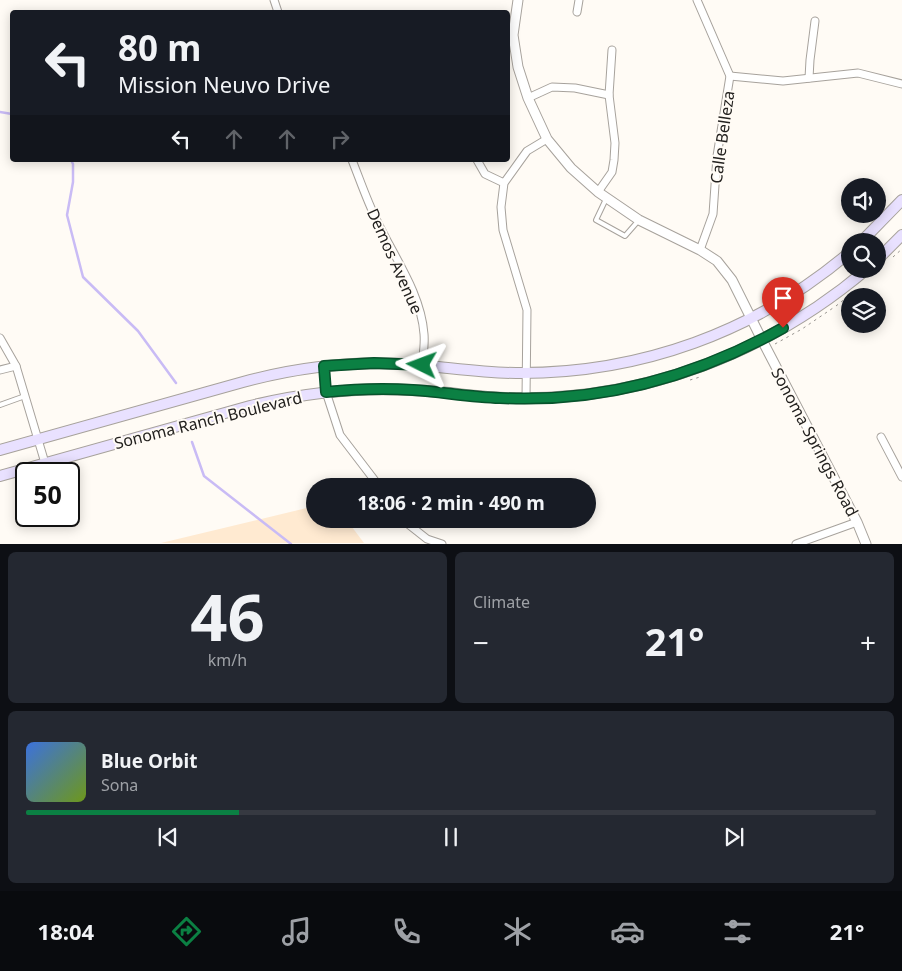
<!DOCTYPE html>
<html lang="en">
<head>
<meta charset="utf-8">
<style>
  body { margin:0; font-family:"Noto Sans",sans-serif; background:#242831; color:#f1f3f6; height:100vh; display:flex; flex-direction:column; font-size:19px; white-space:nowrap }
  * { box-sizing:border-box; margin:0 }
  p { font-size:16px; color:#9ea1a6 }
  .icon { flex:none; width:28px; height:28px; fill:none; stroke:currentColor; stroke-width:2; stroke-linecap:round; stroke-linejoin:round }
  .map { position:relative; height:544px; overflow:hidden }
  .panel { display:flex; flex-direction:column; gap:8px; padding:8px; background:#0d0f14; flex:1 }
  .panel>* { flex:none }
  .guide { position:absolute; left:10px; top:10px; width:500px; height:152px; border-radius:5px; box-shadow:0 2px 12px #0003; background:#171b24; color:#f1f3f6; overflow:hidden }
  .buttons { position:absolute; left:841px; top:178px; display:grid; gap:10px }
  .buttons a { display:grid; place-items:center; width:45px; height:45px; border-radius:50%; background:#171b24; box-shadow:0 2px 12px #0003; font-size:25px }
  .speed { position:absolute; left:15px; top:462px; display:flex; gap:10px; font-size:25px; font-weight:700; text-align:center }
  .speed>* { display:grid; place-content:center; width:65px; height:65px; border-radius:50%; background:#171b24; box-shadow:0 2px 12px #0003; line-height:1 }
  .speed .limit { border:2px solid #111; border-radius:8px; background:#fff; color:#111 }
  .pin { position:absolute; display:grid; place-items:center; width:42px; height:42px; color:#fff; margin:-51px -21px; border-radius:50% 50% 50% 0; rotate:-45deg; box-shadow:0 0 5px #0007 }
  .pin .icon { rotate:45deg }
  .me { position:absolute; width:55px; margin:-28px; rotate:273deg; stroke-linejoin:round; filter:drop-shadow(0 0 4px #0008) }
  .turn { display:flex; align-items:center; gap:18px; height:105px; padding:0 25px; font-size:22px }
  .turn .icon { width:65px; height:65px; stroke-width:2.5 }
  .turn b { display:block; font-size:35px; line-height:42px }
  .lanes { display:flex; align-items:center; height:48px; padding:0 25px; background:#0003; justify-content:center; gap:25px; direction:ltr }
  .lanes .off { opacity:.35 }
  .big { font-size:38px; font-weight:700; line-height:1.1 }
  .panel .tile { flex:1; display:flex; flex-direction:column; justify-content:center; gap:8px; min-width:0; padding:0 18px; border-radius:8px; background:#242831 }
  .panel .dial { align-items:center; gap:0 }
  .dial b { font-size:65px; line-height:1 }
  .song { display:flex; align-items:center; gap:15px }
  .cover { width:60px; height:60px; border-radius:8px; background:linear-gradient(135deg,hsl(220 70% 55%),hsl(80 70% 35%)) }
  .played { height:5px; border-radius:2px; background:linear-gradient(90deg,#0b8043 25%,#363941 25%) }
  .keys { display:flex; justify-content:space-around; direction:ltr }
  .heat { display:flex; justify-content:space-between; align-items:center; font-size:28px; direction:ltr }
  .panel .tiles { flex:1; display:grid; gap:8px; grid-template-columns:1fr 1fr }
  .tile:last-child { grid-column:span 2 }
  .trip { position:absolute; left:306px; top:478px; width:290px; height:50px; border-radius:25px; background:#171b24; box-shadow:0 2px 12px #0003; font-weight:700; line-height:50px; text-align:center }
  .tab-bar { display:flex; height:80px; justify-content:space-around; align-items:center; background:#090b0e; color:#9ea1a6 }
  .tab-bar .icon { width:35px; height:35px }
  .tab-bar .current { color:#0b8043 }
  .tab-bar b { font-size:22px; color:#f1f3f6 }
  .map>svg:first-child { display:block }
</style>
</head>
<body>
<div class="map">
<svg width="902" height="544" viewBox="0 0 902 544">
  <rect width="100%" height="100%" fill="#fffbf5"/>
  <!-- green -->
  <polygon fill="#ffead1" points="315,506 315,519 346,519 364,543 161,543"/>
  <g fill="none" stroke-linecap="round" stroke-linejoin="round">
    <!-- stream -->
    <g stroke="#c9bbf5" stroke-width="2.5">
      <polyline points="0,112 12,114"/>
      <polyline points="71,160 73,164 73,182 67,215 83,277 138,331 176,383"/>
      <polyline points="192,442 204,476 291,544"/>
    </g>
    <!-- service casing -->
    <g stroke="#a7a29c" stroke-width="6">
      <g id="service">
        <polyline points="606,199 596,220 625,236 639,220"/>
        <polyline points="0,405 25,396"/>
      </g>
    </g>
    <!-- minor casing -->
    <g stroke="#a7a29c" stroke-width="9">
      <g id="minor">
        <polyline points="274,0 278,12"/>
        <polyline points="697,0 730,76 717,156 713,214 700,250"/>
        <polyline points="577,12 579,0"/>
        <polyline points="730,76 783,81 858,73 902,84"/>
        <polyline points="809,78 810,60 815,21"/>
        <polyline points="528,98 552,87 575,88 609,95"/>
        <path d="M352,160C360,180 367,201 377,221C394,257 421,293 424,334C425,345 423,355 422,365"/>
        <polyline points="477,160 485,174 504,183"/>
        <polyline points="598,192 612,172 614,160 615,143 609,95 612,50"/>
        <polyline points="0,338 16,366 45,463"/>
        <polyline points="324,367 326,392 340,435 379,486"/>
        <polyline points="0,370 16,366"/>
        <polyline points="526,398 527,310 503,230 501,207 504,183 527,151 547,139"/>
        <polyline points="881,437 902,477"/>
        <polyline points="404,519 408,524 427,539 442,544"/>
        <polyline points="796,544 857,522"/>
      </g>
    </g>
    <!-- tertiary casing -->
    <g stroke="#a7a29c" stroke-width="11">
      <polyline id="tertiary" points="518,0 513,35 518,67 528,98 547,139 571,168 598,192 639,220 700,250 717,261 732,280 762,340 857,522 866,544"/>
    </g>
    <!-- secondary casing -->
    <g stroke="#a7a29c" stroke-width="12">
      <g id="secondary">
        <polyline points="862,241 902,200"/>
        <polyline points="878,259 902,235"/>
        <path d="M0,450L243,382C295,368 349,361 403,364C441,366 478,373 516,373C640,374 756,332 850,252"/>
        <path d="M0,476L250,406C303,393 356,387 411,390C445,391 478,398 513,398C643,401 768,353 867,269"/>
      </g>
    </g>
    <!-- path -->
    <g stroke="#97948f" stroke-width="1" stroke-dasharray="2.5 4" stroke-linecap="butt">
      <polyline points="893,257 902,249"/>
      <polyline points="875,274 883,267"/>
      <polyline points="836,306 856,290"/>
      <polyline points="775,344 802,329 833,308"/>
      <polyline points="690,380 700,377"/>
    </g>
    <!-- service -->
    <use href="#service" stroke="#fff" stroke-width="4"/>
    <!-- minor -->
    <use href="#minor" stroke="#fff" stroke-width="7"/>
    <!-- tertiary -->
    <use href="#tertiary" stroke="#fff" stroke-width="9"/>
    <!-- secondary -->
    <use href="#secondary" stroke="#e9e1ff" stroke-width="10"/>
  </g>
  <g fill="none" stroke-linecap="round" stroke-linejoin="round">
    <!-- route casing -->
    <g stroke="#07532c" stroke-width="12">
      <path id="route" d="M422,365L374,363L324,366L326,392C355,389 384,388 413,390C442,392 471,397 500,398C601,403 695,377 783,328"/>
    </g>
    <!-- route -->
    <use href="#route" stroke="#0b8043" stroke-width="9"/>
  </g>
  <g text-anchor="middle" stroke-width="4" stroke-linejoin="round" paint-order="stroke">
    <!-- street labels -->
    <g font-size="16" fill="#23211f" stroke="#fffbf5">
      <text transform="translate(722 137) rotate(-82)" y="6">Calle Belleza</text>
      <text transform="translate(395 261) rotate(66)" y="6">Demos Avenue</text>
      <text transform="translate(208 420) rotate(-14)" y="6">Sonoma Ranch Boulevard</text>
      <text transform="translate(815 442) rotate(62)" y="6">Sonoma Springs Road</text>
    </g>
  </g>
</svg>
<div class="buttons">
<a><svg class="icon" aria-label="sound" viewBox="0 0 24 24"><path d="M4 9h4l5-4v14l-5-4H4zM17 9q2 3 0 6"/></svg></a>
<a><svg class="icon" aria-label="search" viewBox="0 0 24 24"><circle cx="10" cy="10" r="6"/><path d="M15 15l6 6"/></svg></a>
<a><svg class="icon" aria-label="layers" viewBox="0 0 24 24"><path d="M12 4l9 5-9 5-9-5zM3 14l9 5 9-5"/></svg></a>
</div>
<div class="speed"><div class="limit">50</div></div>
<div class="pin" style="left:783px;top:328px;background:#d93025"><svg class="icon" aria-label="arrive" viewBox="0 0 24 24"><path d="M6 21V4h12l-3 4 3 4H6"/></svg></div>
<svg class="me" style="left:422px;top:365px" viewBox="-20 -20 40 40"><path d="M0-17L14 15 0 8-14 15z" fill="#0b8043" stroke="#fff" stroke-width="4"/></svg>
<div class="trip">18:06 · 2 min · 490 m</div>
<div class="guide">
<div class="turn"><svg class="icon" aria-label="left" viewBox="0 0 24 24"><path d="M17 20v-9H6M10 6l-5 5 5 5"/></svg><div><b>80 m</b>Mission Neuvo Drive</div></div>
<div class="lanes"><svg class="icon" aria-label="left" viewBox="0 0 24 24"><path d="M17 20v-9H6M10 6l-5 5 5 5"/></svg><svg class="icon off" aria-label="ahead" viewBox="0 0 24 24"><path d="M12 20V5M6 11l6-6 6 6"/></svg><svg class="icon off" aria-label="ahead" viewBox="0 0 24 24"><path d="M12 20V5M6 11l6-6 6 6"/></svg><svg class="icon off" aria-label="right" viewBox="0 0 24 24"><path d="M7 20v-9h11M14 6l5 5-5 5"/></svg></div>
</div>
</div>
<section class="panel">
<div class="tiles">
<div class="tile dial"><b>46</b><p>km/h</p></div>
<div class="tile"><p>Climate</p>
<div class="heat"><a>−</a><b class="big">21°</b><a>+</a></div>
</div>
<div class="tile">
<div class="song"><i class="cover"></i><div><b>Blue Orbit</b><p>Sona</p></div></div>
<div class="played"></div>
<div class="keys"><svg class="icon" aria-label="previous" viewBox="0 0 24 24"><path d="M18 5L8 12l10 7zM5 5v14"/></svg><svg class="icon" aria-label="pause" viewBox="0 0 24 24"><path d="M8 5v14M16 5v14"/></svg><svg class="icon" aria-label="next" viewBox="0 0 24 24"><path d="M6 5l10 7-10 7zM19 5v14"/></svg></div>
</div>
</div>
</section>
<nav class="tab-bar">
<b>18:04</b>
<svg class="icon current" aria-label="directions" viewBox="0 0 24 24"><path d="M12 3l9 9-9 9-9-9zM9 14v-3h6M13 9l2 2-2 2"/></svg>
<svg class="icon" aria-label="music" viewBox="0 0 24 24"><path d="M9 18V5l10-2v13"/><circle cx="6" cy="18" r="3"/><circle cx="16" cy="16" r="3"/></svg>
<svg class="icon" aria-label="phone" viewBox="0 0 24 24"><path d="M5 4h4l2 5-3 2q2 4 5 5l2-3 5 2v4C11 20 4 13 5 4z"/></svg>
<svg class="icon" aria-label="climate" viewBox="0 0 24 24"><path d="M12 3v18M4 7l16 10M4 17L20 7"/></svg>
<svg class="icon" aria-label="car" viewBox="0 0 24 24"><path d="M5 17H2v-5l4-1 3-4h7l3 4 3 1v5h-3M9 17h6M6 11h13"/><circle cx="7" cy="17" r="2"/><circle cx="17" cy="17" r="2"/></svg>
<svg class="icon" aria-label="filters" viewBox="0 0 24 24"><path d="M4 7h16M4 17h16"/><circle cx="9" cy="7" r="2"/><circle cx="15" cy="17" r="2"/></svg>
<b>21°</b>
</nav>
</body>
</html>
